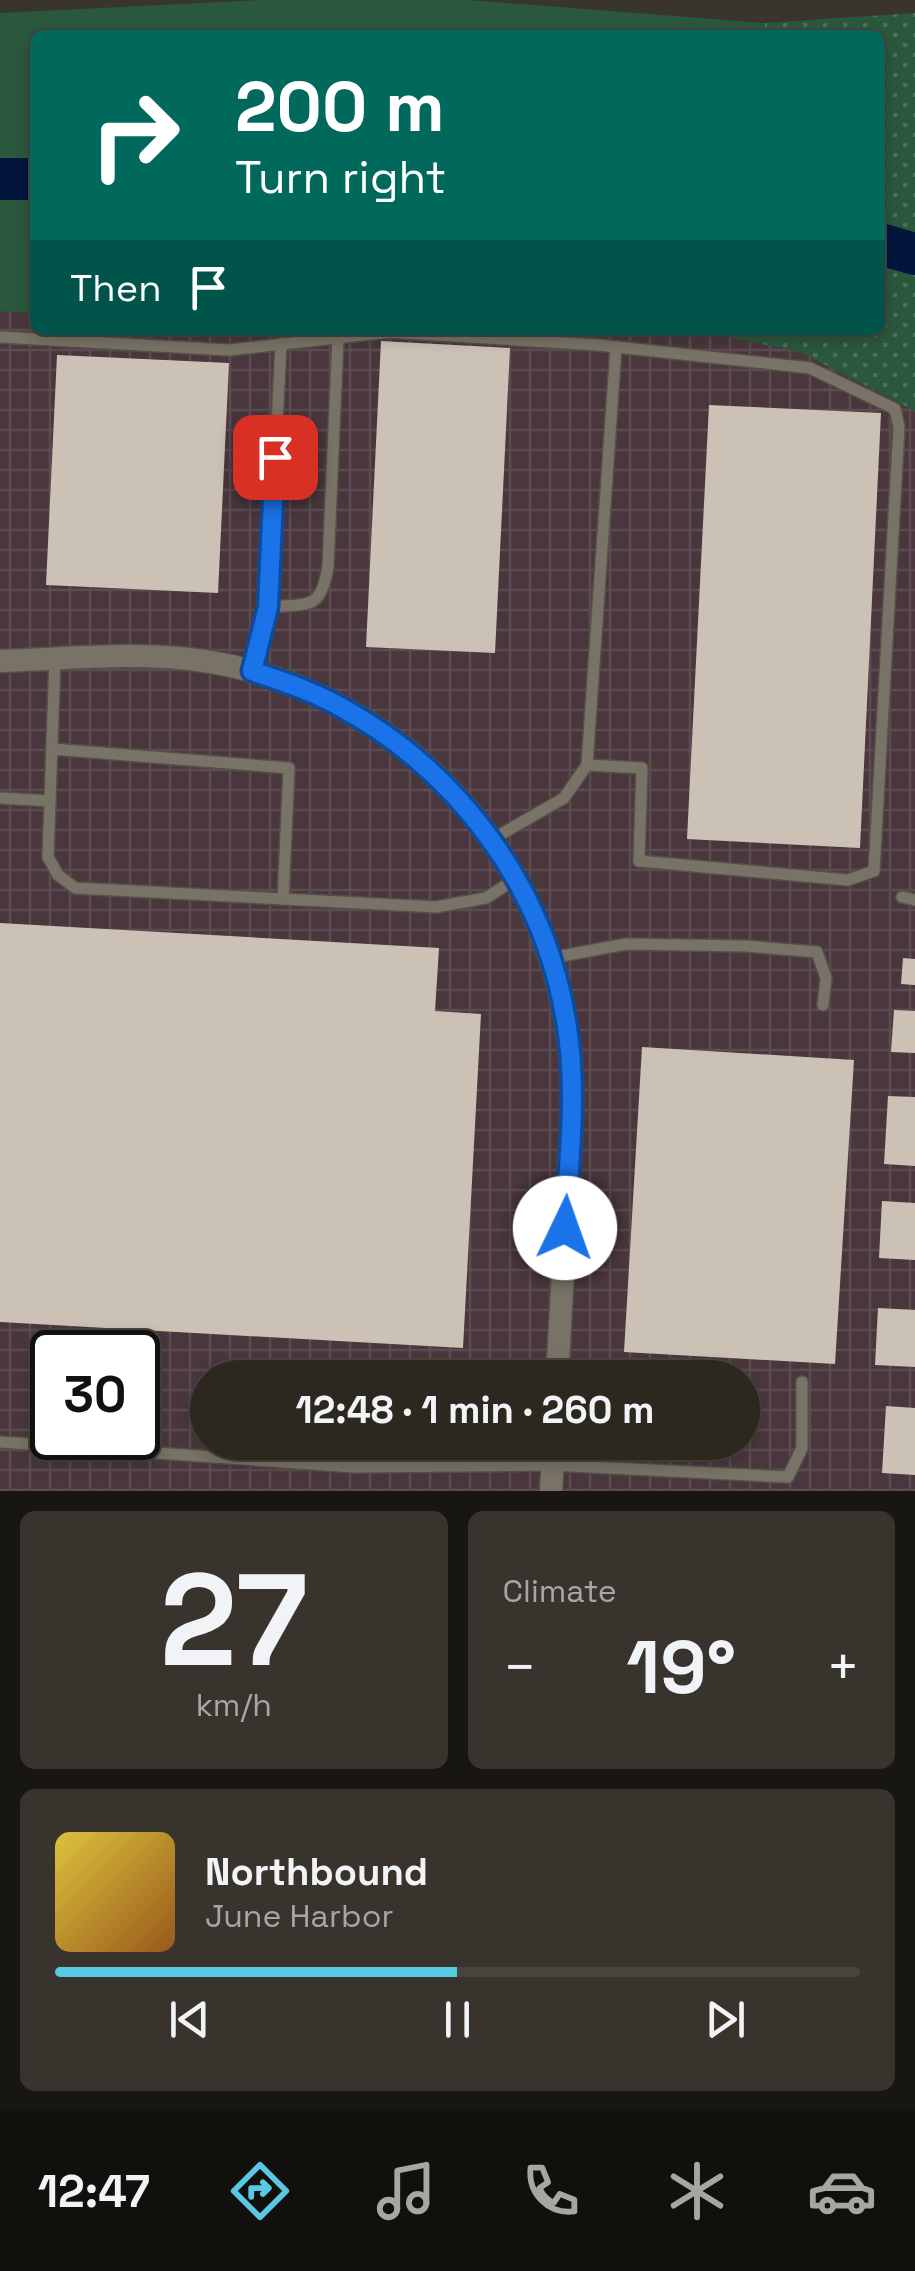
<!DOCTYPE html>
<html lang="en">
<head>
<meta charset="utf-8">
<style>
  body { margin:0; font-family:"Space Grotesk",sans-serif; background:#38342d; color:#f1f3f6; height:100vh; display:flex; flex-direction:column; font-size:38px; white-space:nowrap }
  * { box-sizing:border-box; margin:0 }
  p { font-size:32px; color:#a6a6a5 }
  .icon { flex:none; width:55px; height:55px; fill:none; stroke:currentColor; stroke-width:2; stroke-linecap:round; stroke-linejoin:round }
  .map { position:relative; height:1491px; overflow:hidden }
  .sheet { display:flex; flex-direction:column; gap:20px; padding:20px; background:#181612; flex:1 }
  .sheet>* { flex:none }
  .top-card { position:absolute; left:30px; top:30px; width:855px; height:305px; border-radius:15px; box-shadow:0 5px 15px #0003,0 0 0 2px #48443e; background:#00695c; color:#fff; overflow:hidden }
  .speed { position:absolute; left:30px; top:1330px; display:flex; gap:20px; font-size:50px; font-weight:700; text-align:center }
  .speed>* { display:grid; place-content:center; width:130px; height:130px; border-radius:50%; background:#2c2820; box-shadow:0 5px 15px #0003,0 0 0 2px #48443e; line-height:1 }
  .speed .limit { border:5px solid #111; border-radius:15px; background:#fff; color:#111 }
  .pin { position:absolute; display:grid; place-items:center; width:85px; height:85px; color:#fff; margin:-42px; border-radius:20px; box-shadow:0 5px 15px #0006 }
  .me { position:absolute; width:110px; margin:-55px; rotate:3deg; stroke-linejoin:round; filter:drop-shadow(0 0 8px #0008) }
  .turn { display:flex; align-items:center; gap:35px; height:210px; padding:0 40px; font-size:45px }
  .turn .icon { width:130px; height:130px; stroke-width:2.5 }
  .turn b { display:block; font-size:70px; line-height:85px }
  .then { display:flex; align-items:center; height:95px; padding:0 40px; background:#0003; gap:20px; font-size:38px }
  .big { font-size:75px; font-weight:700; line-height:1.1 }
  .sheet .tile { flex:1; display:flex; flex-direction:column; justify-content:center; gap:15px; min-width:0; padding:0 35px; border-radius:15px; background:#38342d }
  .sheet .dial { align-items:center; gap:0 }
  .dial b { font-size:130px; line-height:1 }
  .song { display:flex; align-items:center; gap:30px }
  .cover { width:120px; height:120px; border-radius:15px; background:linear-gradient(135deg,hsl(50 70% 55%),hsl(30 70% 35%)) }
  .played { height:10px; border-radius:5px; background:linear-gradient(90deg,#58c8e4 50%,#48443e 50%) }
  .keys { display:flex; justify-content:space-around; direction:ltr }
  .heat { display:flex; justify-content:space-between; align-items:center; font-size:55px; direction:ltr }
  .sheet .tiles { flex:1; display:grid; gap:20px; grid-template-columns:1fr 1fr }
  .tile:last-child { grid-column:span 2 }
  .trip { position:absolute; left:190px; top:1360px; width:570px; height:100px; border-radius:50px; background:#2c2820; box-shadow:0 5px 15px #0003,0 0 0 2px #48443e; font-weight:700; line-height:100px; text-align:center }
  .tabs { display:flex; height:160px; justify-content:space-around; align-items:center; background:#12100d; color:#a6a6a5 }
  .tabs .icon { width:70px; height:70px }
  .tabs .on { color:#58c8e4 }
  .tabs b { font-size:45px; color:#f1f3f6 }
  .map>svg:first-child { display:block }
</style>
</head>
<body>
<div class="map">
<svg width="915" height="1491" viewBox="0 0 915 1491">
  <defs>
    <pattern id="industrial-grid" width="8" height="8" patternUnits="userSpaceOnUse" patternTransform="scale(2.5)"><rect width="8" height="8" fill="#4a373e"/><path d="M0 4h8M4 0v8" fill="none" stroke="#5c4b51"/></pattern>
    <pattern id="park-dots" width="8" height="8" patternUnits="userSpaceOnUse" patternTransform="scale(2.5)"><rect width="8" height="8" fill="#2a583d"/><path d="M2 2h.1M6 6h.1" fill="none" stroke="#4a7159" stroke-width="1.8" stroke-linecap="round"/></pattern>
  </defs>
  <rect width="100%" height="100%" fill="#3a352a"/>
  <!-- industrial -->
  <path fill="url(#industrial-grid)" fill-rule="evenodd" d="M0,311L35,314V330H729V337L800,352L915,411V1491H0ZM52,1352H138V1438H52ZM208,1378H742V1442H208Z"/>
  <!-- green -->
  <polygon fill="#2a583d" points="260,0 468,0 765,23 764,35 35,35 35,314 0,311 0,13"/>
  <!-- park -->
  <polygon fill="url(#park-dots)" points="915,13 915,411 800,352 729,337 730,330 880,330 880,35 764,35 765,23"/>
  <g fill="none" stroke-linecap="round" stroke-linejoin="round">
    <!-- river -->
    <g stroke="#02163c" stroke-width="42">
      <polyline points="0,179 35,179"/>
      <polyline points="880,244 915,254"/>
    </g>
  </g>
  <!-- building -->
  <g fill="#cbc2b5">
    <polygon points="381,341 510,348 495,653 366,647"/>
    <polygon points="57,355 229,363 218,593 46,585"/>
    <polygon points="709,405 881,413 860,848 687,839"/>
    <polygon points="0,923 439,948 435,1011 481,1014 463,1348 0,1322"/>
    <polygon points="903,958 915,959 915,985 901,984"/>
    <polygon points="894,1010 915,1011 915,1053 891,1052"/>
    <polygon points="642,1047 854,1060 835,1364 624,1352"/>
    <polygon points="888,1096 915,1097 915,1166 884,1164"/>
    <polygon points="882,1201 915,1203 915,1260 879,1258"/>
    <polygon points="878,1308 915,1310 915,1367 875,1365"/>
    <polygon points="886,1406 915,1408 915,1475 882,1473"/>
  </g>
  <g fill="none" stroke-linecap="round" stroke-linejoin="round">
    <!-- lane casing -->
    <g stroke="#545147" stroke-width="14">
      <g id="lane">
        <polyline points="0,337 229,350 389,332 598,345 810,368 895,409 899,427 874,871 848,880 639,861 642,768 587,765 564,798 491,840"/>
        <path d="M268,607C308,603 321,612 328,566L338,338"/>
        <polyline points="55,659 48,857 58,875 75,888 436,907 486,898 514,880"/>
        <polyline points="252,671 268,607 281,344"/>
        <polyline points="52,749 289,768 283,899"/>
        <polyline points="587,765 616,347"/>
        <polyline points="0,798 50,801"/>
        <polyline points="902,897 915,900"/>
        <polyline points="551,958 626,944 745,946 817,952 826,978 823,1005"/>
        <polyline points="0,1442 354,1467 552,1465 788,1477 802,1448 802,1382"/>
      </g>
    </g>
    <!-- street casing -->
    <g stroke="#545147" stroke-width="25">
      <g id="street">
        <path d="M0,661C67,659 138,651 204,661C408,692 558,864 571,1067C574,1107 570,1148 567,1188C564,1251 561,1314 557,1378"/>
        <polyline points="551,1491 554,1442"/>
      </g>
    </g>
    <!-- lane -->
    <use href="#lane" stroke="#787366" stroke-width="11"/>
    <!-- street -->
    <use href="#street" stroke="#787366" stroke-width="22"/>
  </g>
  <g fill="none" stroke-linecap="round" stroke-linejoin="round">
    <!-- route casing -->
    <g stroke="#114b97" stroke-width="25">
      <path id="route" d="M275,457L268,607L252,671C281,681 310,690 337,705C458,770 544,886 566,1021C578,1089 569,1159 565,1228"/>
    </g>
    <!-- route -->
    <use href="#route" stroke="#1a73e8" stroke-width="18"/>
  </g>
</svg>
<div class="speed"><div class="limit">30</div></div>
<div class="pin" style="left:275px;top:457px;background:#d93025"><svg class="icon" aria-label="arrive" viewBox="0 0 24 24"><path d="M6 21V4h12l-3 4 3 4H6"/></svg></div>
<svg class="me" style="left:565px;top:1228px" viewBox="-20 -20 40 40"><circle r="19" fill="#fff"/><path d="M0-13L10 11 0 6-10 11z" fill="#1a73e8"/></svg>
<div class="trip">12:48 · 1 min · 260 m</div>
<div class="top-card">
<div class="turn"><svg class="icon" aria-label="right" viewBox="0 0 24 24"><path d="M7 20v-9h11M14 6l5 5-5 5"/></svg><div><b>200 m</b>Turn right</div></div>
<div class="then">Then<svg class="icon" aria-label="arrive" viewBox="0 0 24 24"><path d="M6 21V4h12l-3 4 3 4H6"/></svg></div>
</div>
</div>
<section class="sheet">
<div class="tiles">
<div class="tile dial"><b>27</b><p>km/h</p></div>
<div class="tile"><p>Climate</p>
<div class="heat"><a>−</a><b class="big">19°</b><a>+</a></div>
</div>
<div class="tile">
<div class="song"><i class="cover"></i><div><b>Northbound</b><p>June Harbor</p></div></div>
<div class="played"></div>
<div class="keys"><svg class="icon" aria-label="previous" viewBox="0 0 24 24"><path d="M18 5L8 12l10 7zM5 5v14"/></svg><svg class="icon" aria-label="pause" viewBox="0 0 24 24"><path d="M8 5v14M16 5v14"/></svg><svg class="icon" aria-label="next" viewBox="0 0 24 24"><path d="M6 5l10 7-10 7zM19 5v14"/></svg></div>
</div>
</div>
</section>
<nav class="tabs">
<b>12:47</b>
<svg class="icon on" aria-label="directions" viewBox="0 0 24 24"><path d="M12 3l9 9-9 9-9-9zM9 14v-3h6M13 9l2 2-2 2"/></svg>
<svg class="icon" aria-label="music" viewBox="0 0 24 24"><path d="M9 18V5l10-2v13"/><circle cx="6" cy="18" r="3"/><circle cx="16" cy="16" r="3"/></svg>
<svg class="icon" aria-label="phone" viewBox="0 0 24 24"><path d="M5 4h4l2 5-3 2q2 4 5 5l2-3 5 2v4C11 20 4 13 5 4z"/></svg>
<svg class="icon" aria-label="climate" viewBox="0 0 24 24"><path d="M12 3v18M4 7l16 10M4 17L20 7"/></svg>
<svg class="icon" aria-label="car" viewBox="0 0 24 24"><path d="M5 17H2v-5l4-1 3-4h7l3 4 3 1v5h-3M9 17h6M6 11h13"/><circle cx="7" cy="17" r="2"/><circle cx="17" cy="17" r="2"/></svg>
</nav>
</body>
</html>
